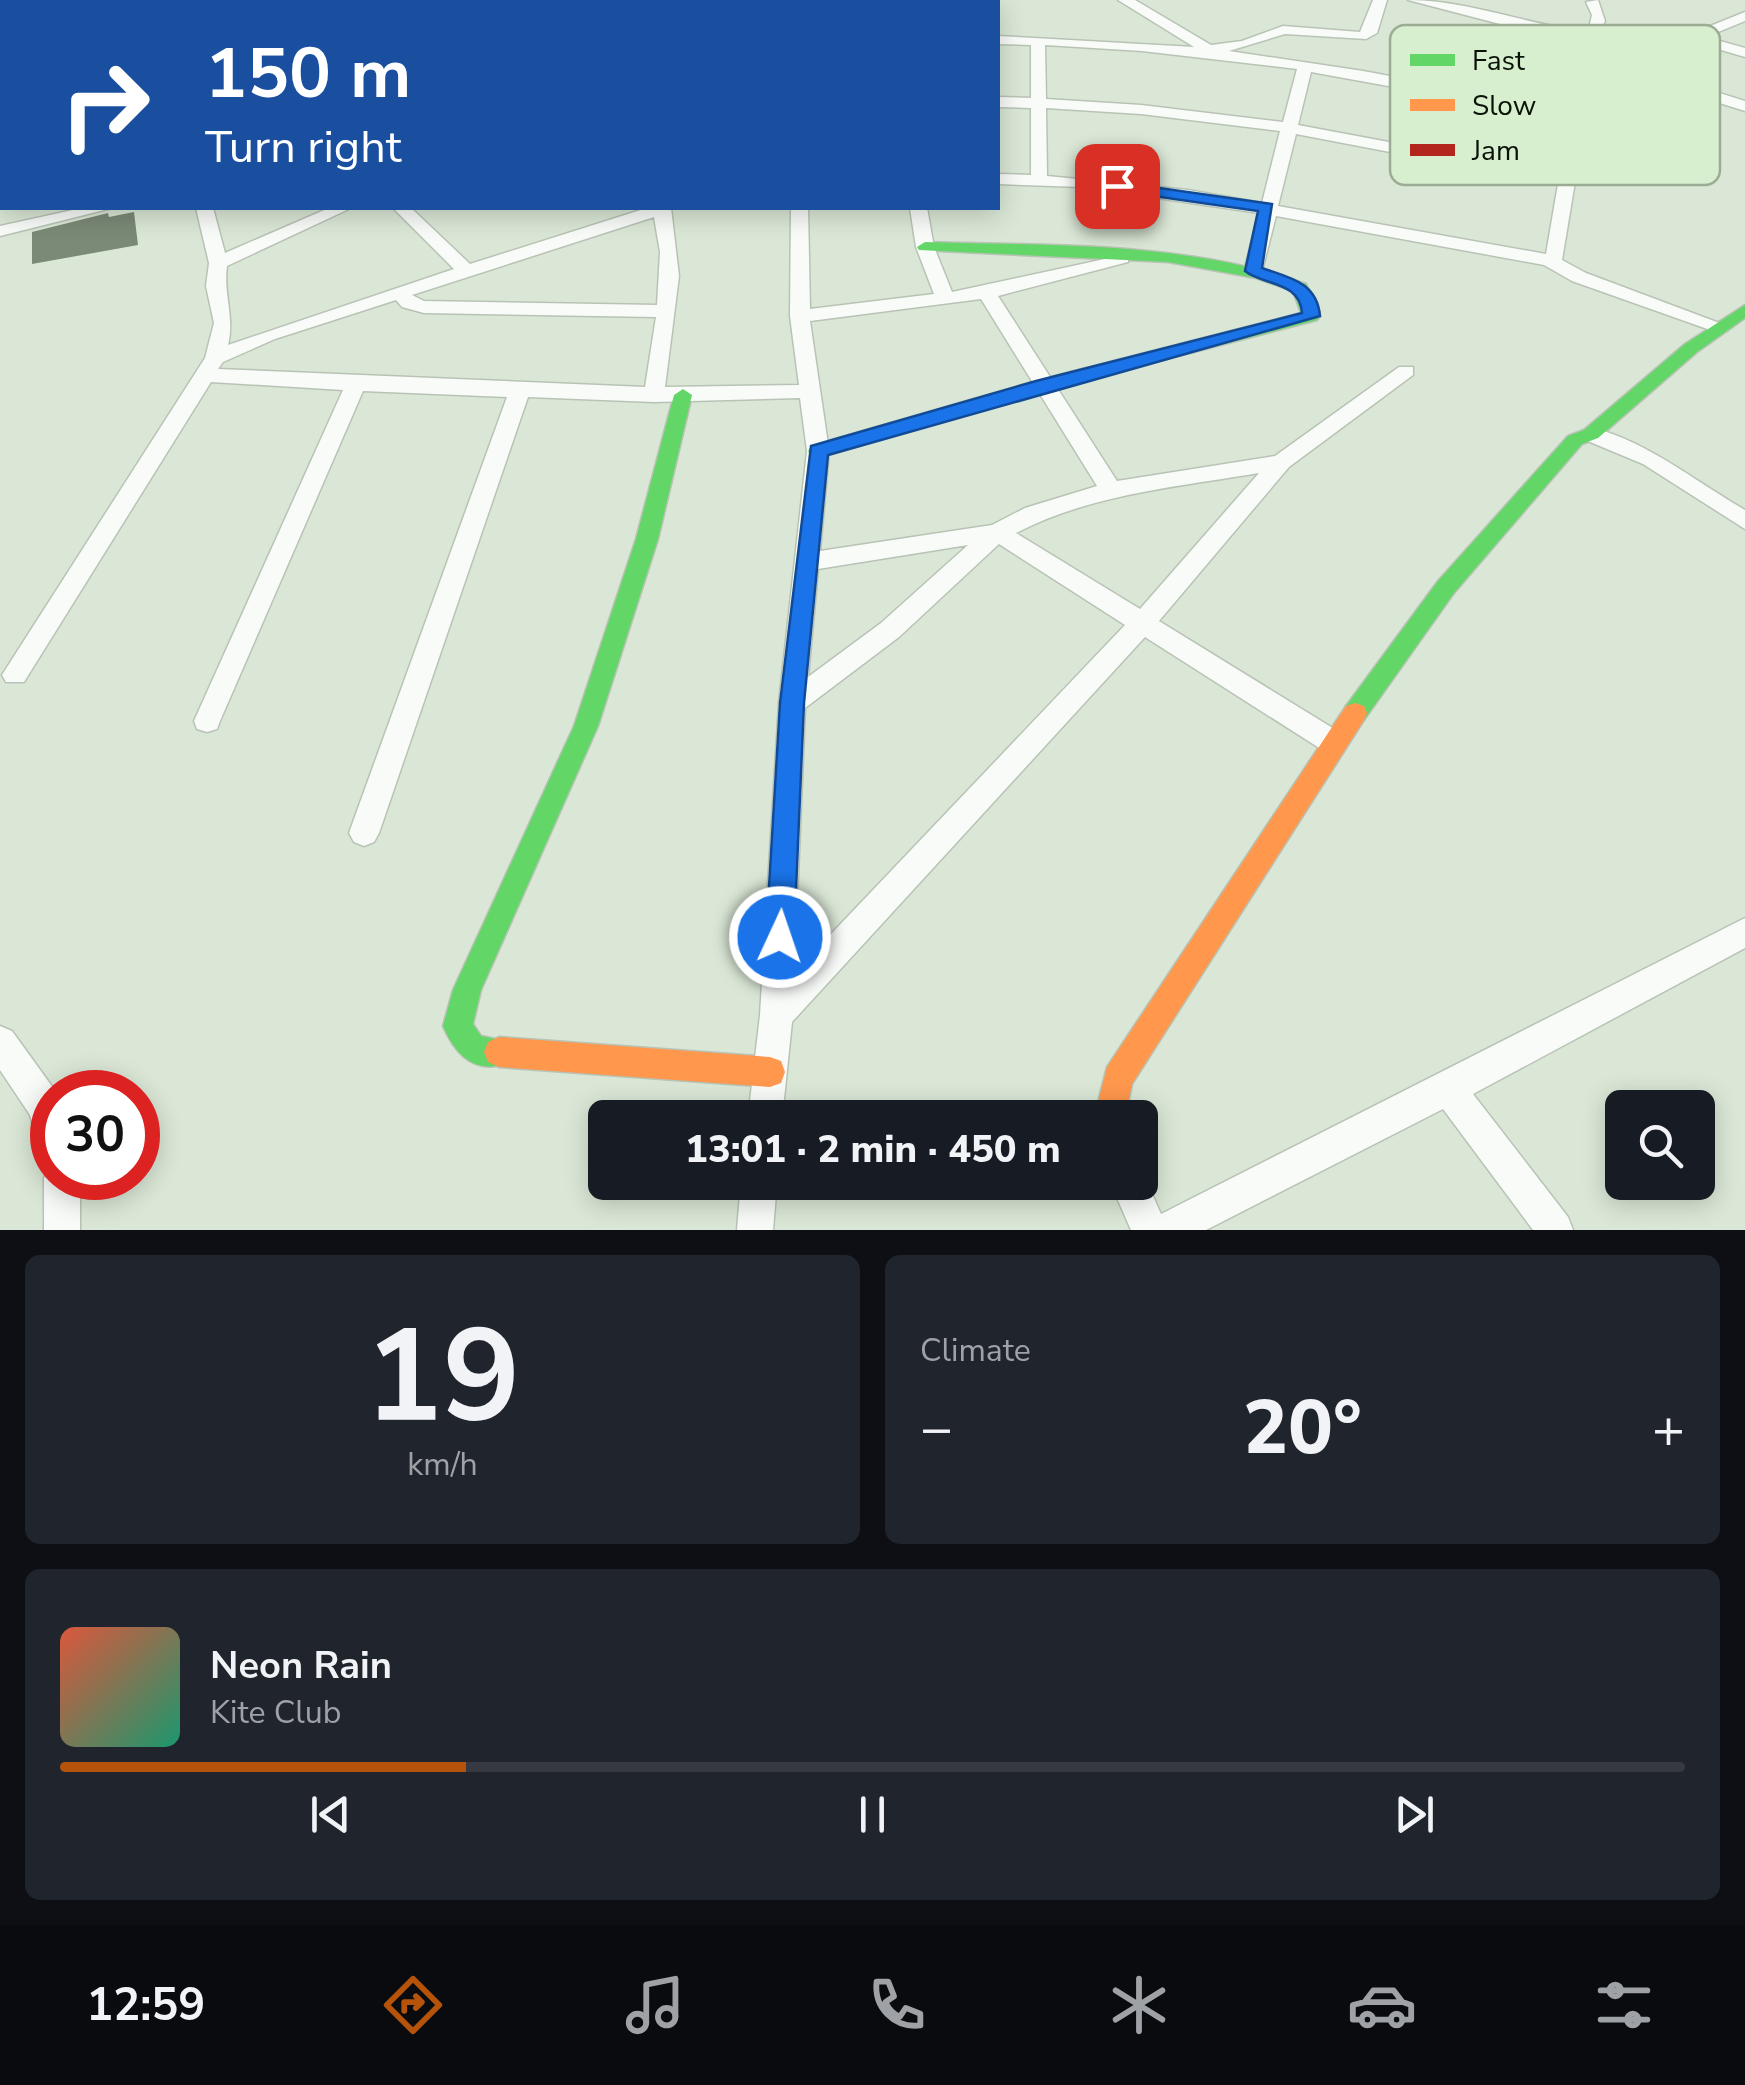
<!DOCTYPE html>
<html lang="en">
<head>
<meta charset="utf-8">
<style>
  body { margin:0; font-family:"Nunito Sans",sans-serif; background:#20242c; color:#f1f3f6; height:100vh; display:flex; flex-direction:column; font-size:38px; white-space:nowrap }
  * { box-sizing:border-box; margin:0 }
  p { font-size:32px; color:#9ea1a6 }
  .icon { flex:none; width:55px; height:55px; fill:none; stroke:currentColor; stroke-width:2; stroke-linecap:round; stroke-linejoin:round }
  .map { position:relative; height:1230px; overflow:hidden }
  .details { display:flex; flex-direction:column; gap:25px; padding:25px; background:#0d0f14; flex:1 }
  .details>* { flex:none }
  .guide { position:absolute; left:0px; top:0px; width:1000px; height:210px; box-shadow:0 5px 25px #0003; background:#1a4fa0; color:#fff; overflow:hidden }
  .fabs { position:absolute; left:1605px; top:1090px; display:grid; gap:20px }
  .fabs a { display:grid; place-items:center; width:110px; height:110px; border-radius:15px; background:#171b24; box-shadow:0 5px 25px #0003; font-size:50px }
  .speed { position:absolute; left:30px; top:1070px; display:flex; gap:20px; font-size:50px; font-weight:700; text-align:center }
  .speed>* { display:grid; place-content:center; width:130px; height:130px; border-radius:50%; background:#171b24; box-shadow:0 5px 25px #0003; line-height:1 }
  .speed .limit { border:15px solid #d22; background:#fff; color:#111 }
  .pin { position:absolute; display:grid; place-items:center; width:85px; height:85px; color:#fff; margin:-42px; border-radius:20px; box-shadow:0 5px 15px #0006 }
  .me { position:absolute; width:110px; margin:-55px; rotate:3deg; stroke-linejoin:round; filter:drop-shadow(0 0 8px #0008) }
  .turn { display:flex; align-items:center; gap:35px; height:210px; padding:0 40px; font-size:45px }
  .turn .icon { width:130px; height:130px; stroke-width:2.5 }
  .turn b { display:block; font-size:70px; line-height:85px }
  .big { font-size:75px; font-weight:800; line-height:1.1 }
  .details .tile { flex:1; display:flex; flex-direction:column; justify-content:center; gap:15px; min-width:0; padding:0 35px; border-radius:15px; background:#20242c }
  .details .dial { align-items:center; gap:0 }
  .dial b { font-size:130px; line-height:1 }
  .song { display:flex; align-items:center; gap:30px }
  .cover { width:120px; height:120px; border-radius:15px; background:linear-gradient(135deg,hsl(10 70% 55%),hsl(160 70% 35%)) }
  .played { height:10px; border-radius:5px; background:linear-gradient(90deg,#b45309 25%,#363941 25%) }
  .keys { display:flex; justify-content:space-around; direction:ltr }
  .heat { display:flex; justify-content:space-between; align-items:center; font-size:55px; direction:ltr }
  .details .tiles { flex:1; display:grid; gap:25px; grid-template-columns:1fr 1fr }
  .tile:last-child { grid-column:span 2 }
  .trip { position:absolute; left:588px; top:1100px; width:570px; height:100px; border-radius:15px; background:#171b24; box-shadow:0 5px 25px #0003; font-weight:800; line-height:100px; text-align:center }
  .menu { display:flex; height:160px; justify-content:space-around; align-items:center; background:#090b0e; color:#9ea1a6 }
  .menu .icon { width:70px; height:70px }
  .menu .current { color:#b45309 }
  .menu b { font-size:45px; color:#f1f3f6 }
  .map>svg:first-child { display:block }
</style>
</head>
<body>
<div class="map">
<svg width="1745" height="1230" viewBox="0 0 1745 1230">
  <rect width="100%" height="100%" fill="#dae7d6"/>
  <!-- building -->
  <polygon fill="#7b8977" points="134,212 138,245 32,264 32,232 108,213 109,217"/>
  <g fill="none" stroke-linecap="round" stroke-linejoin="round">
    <!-- street casing -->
    <g stroke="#b8c3b5" stroke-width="3">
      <g id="street">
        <polygon points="776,0 790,0 790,2 777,2"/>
        <path d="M1118,0H1135L1211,45L1242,41L1283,26L1360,32L1373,0H1387L1377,33L1366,39L1285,34L1229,51L1363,71L1572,110L1583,79L1576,52L1584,40L1538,34L1408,0C1468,0 1528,25 1588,32L1592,15L1586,2L1598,0L1605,21L1590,52L1596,72L1745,12V21L1706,37L1745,48V57L1694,42L1634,66L1745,101V111L1621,72L1598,82L1586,116L1562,260L1586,273L1730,327L1727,331H1713L1572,281L1544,265L1276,216L1262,271L1253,277L1244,271L1259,213L1082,187L998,184V174L1031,175V108L998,107V97L1031,98V45L998,44V36L1194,47ZM1045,45L1142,51L1297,69L1283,122L1141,105L1046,99ZM1311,72L1570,119L1560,174L1298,125ZM1046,108L1141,114L1280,131L1262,203L1188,190L1047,176ZM1296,134L1558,184L1546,254L1278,206Z"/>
        <polygon points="82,208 112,208 0,236 0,226"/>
        <path d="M196,208H213L225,253L329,208H351L227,266C223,294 235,317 228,345L454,269L393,208H411L470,264L647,208H671L679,276L665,387L799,385L790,316L791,208H808L810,309L934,294L916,247L910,208H927L934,247L952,292L1128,254V262L998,296L1117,481L1275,456L1399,367H1413V375L1289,467L1159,621L1344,735L1348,743L1344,751L1334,754L1324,751L1145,637L792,1022L782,1118H748L760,1015L779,703L807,451L800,398L654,402L528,397L379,833L374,842L364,846L354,842L349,833L507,397L363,391L220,721L217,729L207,732L197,729L194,721L343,390L211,382L24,682H6L2,675L205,358L214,323L206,286L209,263ZM654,217L660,252L657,305L424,301L412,295ZM981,299L1097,486L1025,508L992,525L820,551L829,451L810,321ZM396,300L402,307L424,313L656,317L645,387L218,369L223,362L275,339ZM1259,473L1140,609L1016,533C1091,494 1177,487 1259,473ZM999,544L1125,625L794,973L805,708L899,637ZM968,545L881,623L808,677L818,569Z"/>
        <path d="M1591,427C1650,443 1693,480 1745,510V529L1643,464L1583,439L1580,434Z"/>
        <polygon points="1745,918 1745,948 1473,1094 1568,1217 1573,1230 1533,1230 1443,1109 1206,1230 1131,1230 1110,1182 1140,1182 1141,1169 1161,1214"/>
        <polygon points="0,1026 12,1031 56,1092 52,1092 52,1153 40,1148 30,1115 0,1070"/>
        <polygon points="52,1164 52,1178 80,1178 80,1230 44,1230 44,1178"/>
        <polygon points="741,1182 777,1182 773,1230 737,1230"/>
      </g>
    </g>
    <!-- fast casing -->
    <g stroke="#b8c3b5" stroke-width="3">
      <g id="fast">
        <path d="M925,242C1053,246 1184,241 1306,284L1320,316L1317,320L1050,389L825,456H811L808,451L811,446L1036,381L1301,313L1293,291L1256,278L1168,262L919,250L917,247Z"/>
        <polygon points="1745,305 1745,318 1697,352 1598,438 1582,444 1454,593 1364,720 1355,723 1346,720 1343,713 1346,706 1438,581 1568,436 1584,430 1685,344"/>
        <path d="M683,389L692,395L658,539L598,726L481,990L473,1024L481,1036L510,1042L514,1052L510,1062C476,1076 456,1056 443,1026L453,990L574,726L636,539L674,395Z"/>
      </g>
    </g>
    <!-- slow casing -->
    <g stroke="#b8c3b5" stroke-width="3">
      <g id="slow">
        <polygon points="1355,703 1364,706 1367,713 1364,720 1132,1084 1125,1118 1094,1118 1107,1067 1346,706"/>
        <polygon points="499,1037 770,1057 781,1061 785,1072 781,1083 770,1087 499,1067 488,1062 484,1052 488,1042"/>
      </g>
    </g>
    <!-- jam casing -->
    <g stroke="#b8c3b5" stroke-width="25">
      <g id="jam">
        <polyline points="471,2 480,0"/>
        <polyline points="0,141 2,140"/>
      </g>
    </g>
    <!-- street -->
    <use href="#street" fill="#f9fbf9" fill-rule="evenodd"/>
    <!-- fast -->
    <use href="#fast" fill="#63d668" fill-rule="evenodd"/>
    <!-- slow -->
    <use href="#slow" fill="#ff974d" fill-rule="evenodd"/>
    <!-- jam -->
    <use href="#jam" stroke="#b3261e" stroke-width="22"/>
  </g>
  <!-- route -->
  <path fill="#1a73e8" stroke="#114b97" stroke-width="2.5" d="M1117,182L1272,204L1262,268C1290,278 1317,282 1320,316L828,455L804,703L794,937L790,946L780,950L770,946L766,937L780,703L811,446L1036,381L1302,313C1300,281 1264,286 1245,271L1258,211L1112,190L1109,186Z"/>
  <!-- legend -->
  <rect x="1390" y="25" width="330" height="160" rx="15" fill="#d7eecf" stroke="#9aac93" stroke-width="2.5"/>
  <rect x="1410" y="54" width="45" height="12" fill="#63d668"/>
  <rect x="1410" y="99" width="45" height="12" fill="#ff974d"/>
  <rect x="1410" y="144" width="45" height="12" fill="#b3261e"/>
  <g font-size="28" fill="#0a1208">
    <text x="1472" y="70">Fast</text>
    <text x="1472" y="115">Slow</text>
    <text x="1472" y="160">Jam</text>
  </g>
</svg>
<div class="fabs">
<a><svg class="icon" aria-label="search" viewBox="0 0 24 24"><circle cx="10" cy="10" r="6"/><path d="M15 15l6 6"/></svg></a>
</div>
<div class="speed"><div class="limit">30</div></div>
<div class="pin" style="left:1117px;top:186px;background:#d93025"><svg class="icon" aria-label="arrive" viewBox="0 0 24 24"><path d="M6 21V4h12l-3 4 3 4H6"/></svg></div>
<svg class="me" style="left:780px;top:937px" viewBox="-20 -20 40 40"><circle r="17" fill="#1a73e8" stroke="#fff" stroke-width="3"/><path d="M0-11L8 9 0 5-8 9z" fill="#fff"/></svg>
<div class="trip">13:01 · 2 min · 450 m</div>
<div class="guide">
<div class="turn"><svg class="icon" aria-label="right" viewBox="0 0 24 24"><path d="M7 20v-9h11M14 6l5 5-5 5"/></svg><div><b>150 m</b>Turn right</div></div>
</div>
</div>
<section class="details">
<div class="tiles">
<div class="tile dial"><b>19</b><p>km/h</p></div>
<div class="tile"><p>Climate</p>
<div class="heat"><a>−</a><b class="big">20°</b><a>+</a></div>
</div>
<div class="tile">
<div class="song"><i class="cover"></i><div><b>Neon Rain</b><p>Kite Club</p></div></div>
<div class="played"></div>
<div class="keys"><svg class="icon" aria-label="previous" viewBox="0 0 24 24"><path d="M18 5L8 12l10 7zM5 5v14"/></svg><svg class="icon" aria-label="pause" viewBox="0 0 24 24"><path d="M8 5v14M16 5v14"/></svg><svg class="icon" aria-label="next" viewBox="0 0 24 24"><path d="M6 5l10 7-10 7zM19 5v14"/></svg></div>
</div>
</div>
</section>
<nav class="menu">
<b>12:59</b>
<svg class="icon current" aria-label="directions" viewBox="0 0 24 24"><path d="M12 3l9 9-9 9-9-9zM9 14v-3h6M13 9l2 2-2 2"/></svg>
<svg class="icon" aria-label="music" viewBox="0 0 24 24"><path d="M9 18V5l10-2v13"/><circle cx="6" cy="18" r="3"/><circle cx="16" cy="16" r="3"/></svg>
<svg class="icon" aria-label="phone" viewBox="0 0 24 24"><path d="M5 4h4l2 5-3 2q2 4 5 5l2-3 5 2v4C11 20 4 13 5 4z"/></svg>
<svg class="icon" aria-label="climate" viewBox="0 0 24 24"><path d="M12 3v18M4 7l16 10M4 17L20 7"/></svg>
<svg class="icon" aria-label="car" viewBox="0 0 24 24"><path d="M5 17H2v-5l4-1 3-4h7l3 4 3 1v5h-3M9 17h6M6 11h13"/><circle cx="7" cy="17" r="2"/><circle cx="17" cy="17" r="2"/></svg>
<svg class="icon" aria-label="filters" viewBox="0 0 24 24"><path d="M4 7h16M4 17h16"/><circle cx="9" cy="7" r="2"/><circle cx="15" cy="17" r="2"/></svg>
</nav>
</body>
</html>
